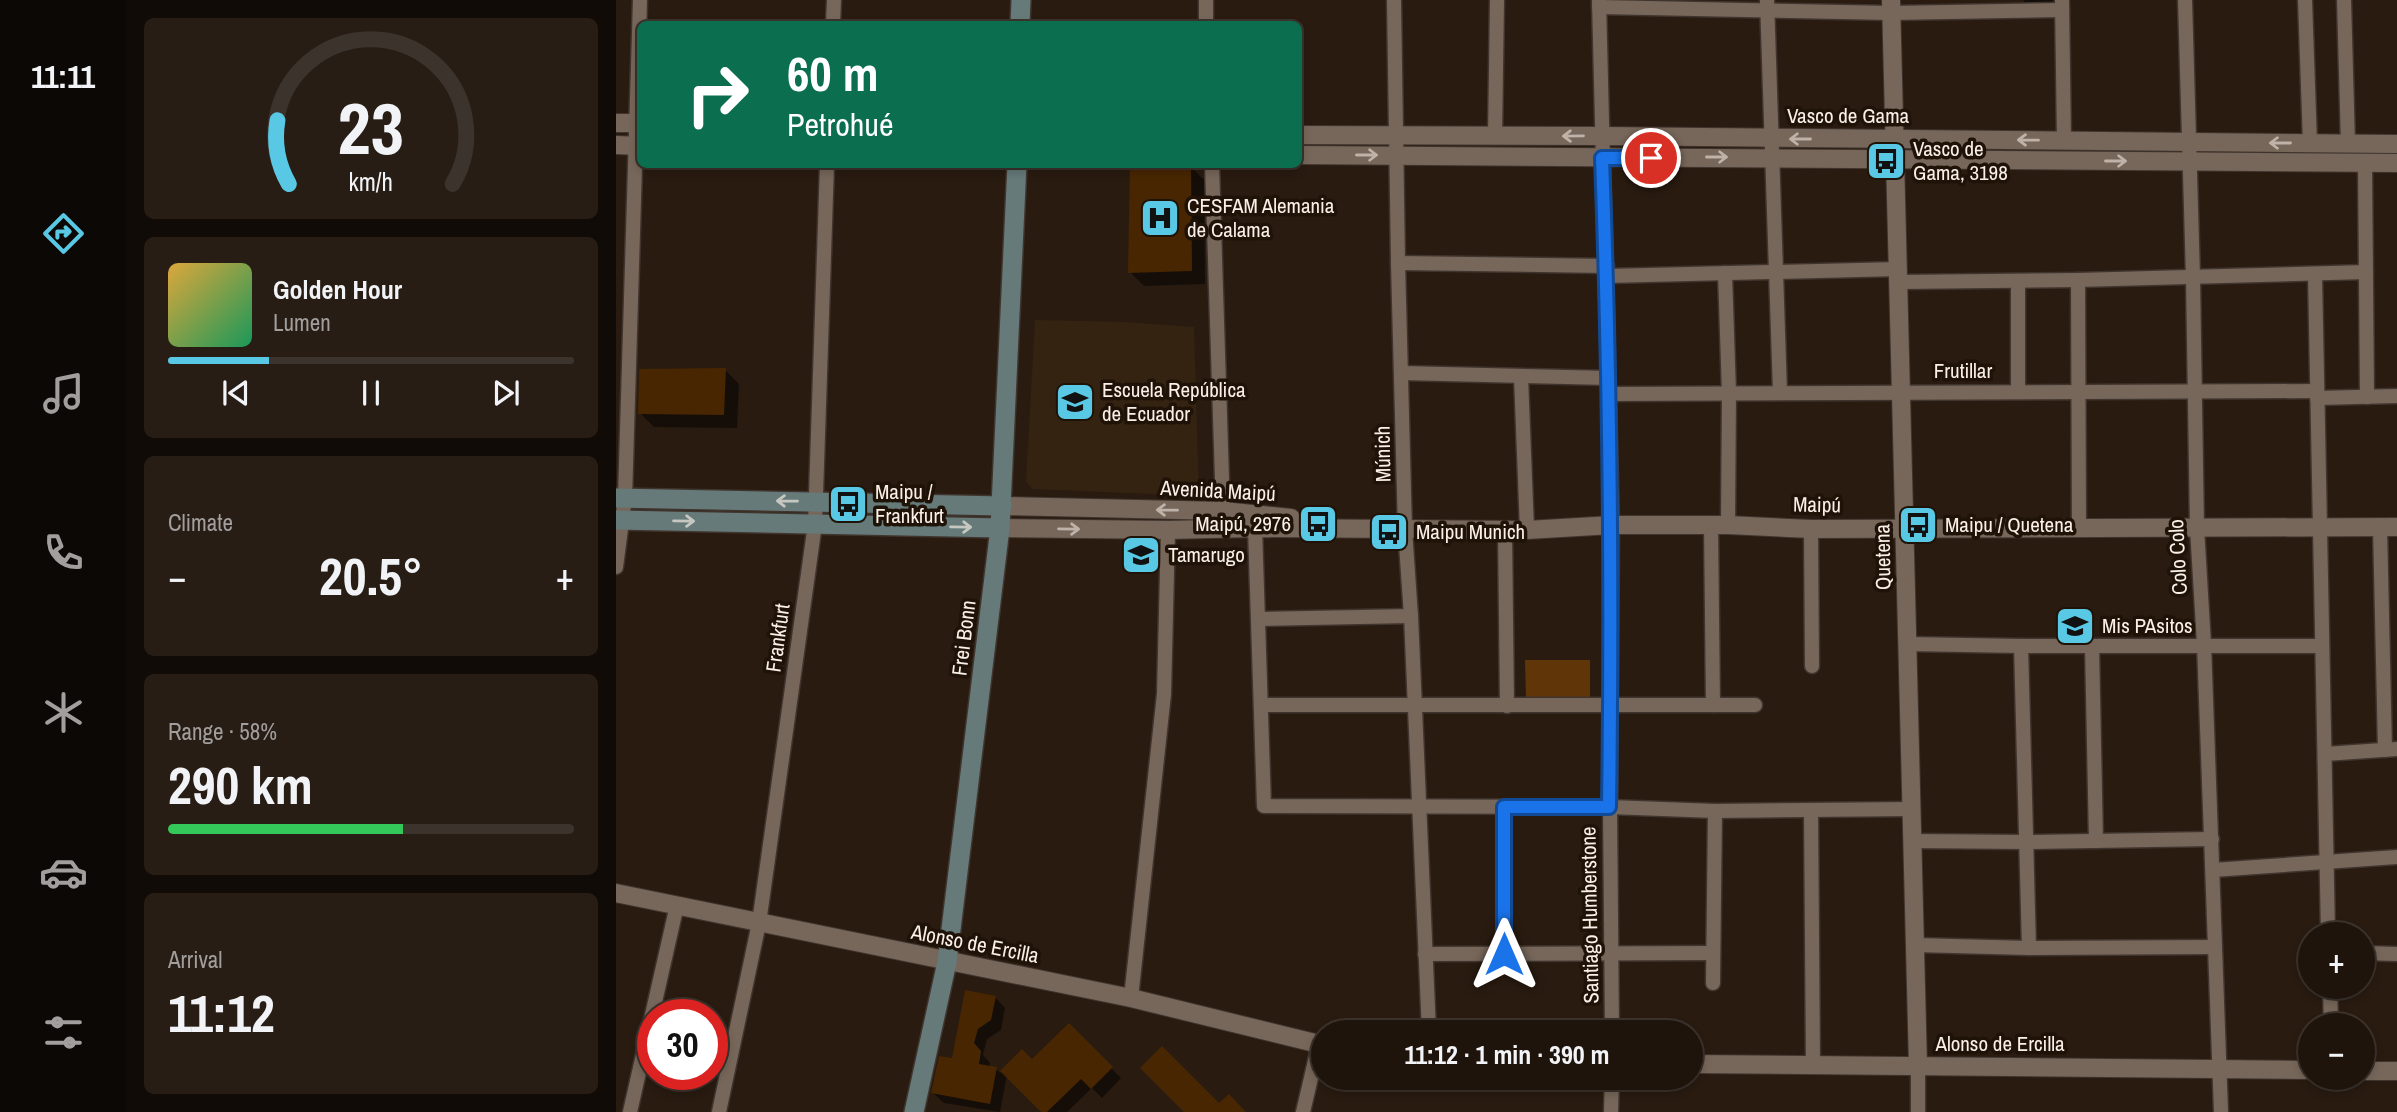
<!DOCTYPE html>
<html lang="en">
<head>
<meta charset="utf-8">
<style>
  body { margin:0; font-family:"Archivo Narrow",sans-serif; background:#271d15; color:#f1f3f6; height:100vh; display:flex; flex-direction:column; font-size:26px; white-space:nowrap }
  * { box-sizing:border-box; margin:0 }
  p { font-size:23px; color:#a19e9d }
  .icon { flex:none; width:38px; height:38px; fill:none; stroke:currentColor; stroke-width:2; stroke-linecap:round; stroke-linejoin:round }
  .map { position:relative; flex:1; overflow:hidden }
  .drawer { display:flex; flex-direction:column; gap:18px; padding:18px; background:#110b07; width:490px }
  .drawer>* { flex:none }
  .guide { position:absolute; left:21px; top:21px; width:665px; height:147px; border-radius:10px; box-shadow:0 4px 10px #0003,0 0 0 2px #3c332d; background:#0b6e4f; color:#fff; overflow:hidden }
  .tools { position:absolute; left:1682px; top:922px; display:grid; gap:14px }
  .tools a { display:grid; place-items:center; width:77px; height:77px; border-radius:50%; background:#1f140c; box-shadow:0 4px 10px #0003,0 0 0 2px #3c332d; font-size:35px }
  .speed { position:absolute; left:21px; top:999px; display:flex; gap:14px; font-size:35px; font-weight:700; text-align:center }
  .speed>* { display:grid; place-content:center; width:91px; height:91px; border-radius:50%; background:#1f140c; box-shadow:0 4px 10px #0003,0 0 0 2px #3c332d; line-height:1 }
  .speed .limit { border:10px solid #d22; background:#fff; color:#111 }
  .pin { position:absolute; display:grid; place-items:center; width:60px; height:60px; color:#fff; margin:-30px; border:4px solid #fff; border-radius:50%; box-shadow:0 2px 7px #0007 }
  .me { position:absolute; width:77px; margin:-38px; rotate:0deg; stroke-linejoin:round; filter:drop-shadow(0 0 5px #0008) }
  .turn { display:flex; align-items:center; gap:24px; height:147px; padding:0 35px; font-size:32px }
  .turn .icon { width:91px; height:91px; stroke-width:2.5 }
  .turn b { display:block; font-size:49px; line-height:60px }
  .big { font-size:52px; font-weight:700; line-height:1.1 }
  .drawer .tile { flex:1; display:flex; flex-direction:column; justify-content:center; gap:10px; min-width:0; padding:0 24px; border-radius:10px; background:#271d15 }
  .drawer .dial { align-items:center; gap:0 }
  .dial svg { height:182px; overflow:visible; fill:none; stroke:#3c332d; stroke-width:7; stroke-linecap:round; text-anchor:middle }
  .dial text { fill:#f1f3f6; stroke:none }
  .song { display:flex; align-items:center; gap:21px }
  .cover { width:84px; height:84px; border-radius:10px; background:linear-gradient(135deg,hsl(40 70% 55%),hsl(150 70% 35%)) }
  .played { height:7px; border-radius:4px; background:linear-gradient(90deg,#59c8e4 25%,#3c332d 25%) }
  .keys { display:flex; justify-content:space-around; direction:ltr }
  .heat { display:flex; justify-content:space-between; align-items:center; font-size:38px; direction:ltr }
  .charge { height:10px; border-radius:5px; background:linear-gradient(90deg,#34c759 58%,#3c332d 0) }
  .trip { position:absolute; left:695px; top:1020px; width:392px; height:70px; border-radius:35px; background:#1f140c; box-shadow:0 4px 10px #0003,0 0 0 2px #3c332d; font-weight:700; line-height:70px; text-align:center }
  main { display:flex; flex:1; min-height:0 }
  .menu { display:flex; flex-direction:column; width:126px; justify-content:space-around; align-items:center; background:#0c0805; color:#a19e9d }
  .menu .icon { width:49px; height:49px }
  .menu .selected { color:#59c8e4 }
  .menu b { font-size:32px; color:#f1f3f6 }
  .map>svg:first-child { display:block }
</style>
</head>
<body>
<main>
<nav class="menu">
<b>11:11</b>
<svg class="icon selected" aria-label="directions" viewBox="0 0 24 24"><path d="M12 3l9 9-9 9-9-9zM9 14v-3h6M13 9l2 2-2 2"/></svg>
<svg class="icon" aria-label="music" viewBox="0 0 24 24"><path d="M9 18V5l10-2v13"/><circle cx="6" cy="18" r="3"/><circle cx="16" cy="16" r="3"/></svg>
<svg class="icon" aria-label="phone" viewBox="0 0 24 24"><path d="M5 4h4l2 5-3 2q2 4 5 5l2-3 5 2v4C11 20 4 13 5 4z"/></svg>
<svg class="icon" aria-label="climate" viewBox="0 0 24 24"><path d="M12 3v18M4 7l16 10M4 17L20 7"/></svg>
<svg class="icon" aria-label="car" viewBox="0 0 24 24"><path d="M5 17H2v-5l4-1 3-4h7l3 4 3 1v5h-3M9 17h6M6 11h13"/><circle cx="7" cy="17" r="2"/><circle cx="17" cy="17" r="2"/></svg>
<svg class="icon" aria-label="filters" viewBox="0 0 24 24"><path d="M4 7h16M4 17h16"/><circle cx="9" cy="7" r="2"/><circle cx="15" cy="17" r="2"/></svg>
</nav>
<section class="drawer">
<div class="tile dial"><svg viewBox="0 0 100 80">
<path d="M14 69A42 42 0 1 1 86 69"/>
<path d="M14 69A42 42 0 0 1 9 41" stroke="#59c8e4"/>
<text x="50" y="56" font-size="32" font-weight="700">23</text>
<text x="50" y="72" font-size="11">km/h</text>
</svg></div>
<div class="tile">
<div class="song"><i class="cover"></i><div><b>Golden Hour</b><p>Lumen</p></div></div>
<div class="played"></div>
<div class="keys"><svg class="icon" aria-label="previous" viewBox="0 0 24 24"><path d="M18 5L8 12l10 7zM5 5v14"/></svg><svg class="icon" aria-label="pause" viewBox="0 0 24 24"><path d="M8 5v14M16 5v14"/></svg><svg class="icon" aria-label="next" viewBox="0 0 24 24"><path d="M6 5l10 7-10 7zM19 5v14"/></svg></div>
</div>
<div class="tile"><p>Climate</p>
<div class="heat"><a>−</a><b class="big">20.5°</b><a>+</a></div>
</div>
<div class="tile"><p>Range · 58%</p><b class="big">290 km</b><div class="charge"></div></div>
<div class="tile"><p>Arrival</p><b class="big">11:12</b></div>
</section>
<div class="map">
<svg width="1781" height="1112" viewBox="0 0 1781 1112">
  <rect width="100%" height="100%" fill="#291b10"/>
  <!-- built -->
  <polygon fill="#352312" points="419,320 507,322 578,327 583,496 417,489 410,482"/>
  <!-- park -->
  <polygon fill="#603609" points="909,660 974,660 974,699 910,699"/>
  <!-- shadow -->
  <g fill="#0007">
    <polygon points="1407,0 1438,0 1438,3 1409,3"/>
    <polygon points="574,166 588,180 589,284 528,286 514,272"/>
    <polygon points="109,370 123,384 121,428 38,427 24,413"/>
    <polygon points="379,997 389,1008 385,1030 371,1039 367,1055 374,1063 373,1067 380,1069 384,1073 406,1052 416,1062 453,1025 505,1078 486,1098 476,1088 451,1112 427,1112 391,1075 384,1112 328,1103 317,1093"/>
  </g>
  <!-- building -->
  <g fill="#482602">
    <polygon points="514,165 575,165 576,271 512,273"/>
    <polygon points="110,368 108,415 22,414 23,369"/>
    <polygon points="349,990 380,996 375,1020 362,1029 358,1043 365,1051 363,1064 381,1067 374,1104 315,1093 323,1056 336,1058"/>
    <polygon points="453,1023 497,1067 475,1089 465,1079 431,1112 425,1112 384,1071 406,1049 416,1059"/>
    <polygon points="546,1046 603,1103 613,1094 630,1112 568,1112 524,1068"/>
  </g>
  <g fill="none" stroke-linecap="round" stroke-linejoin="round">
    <!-- minor casing -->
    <g stroke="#40352e" stroke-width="17">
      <g id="minor">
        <polyline points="590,0 590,24"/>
        <polyline points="778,0 782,263 789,530 795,616 813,1032"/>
        <polyline points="983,0 996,525 994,807 996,1032"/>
        <polyline points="1151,0 1164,392"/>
        <polyline points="1569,0 1577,277 1581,528 1588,644 1605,1112"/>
        <polyline points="1689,0 1694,143"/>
        <polyline points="1728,0 1732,144"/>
        <polyline points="1446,1 1448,141"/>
        <polyline points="983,7 1275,13 1446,10"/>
        <polyline points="217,24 218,0"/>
        <polyline points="879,137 881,0"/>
        <polyline points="1749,163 1751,397"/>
        <polyline points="596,164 607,511"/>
        <polyline points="782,263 991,266"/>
        <polyline points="1109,273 1113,393 1112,525"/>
        <polyline points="1699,274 1712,934"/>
        <polyline points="991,276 1283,269"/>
        <polyline points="1462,280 1463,528"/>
        <polyline points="1402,281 1402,392"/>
        <polyline points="1283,282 1462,280 1750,272"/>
        <polyline points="786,373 992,378"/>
        <polyline points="905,377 911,530"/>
        <polyline points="993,394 1701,391"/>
        <polyline points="1701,398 1781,396"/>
        <polyline points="1095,525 1097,705"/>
        <polyline points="1764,527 1769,750"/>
        <polyline points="639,528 648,806 994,807 1099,811 1296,809"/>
        <polyline points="1195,529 1196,666"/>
        <polyline points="889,530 891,706"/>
        <polyline points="0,567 9,498 24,0"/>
        <polyline points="642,619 795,616"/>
        <polyline points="1292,644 1405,646 1706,646"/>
        <polyline points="1405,646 1413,948"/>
        <polyline points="1476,646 1480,841"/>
        <polyline points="645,705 1139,705"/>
        <polyline points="1709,754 1781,749"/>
        <polyline points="888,807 888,954"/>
        <polyline points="1195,810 1197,1065"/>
        <polyline points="1296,841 1410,842 1596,839"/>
        <polyline points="1597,870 1781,857"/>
        <polyline points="1299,945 1413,948 1599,947"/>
        <polyline points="1746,953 1781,954"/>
        <polyline points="809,954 1097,953"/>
        <polyline points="1097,983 1099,811"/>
        <polyline points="1714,987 1715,1026"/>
        <polyline points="515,998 548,694 552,530"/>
        <polyline points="14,1112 61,905"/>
        <polyline points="103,1112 143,923 199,524 211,164"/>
        <polyline points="687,1112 703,1044"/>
        <polyline points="995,1112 996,1078"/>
        <polyline points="1302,1112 1302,1066"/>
      </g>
    </g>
    <!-- tertiary casing -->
    <g stroke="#40352e" stroke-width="20">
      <g id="tertiary">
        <polyline points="1275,0 1302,1066"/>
        <polyline points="0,123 24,123"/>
        <polyline points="682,135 986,136 1781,144"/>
        <polyline points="0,145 24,146"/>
        <polyline points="682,155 1781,163"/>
        <polyline points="386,506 607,511 675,518"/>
        <polyline points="384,528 552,530 639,528 911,530 996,525 1112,525 1195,529 1781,527"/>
        <polyline points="0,893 515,998 707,1045"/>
        <polyline points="1074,1064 1694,1070"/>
        <polyline points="1746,1071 1781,1071"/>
      </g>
    </g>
    <!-- secondary casing -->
    <g stroke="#40352e" stroke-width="22">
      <g id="secondary">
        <polyline points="404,24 405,0"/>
        <polyline points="0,498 386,506"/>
        <polyline points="0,520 384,528"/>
        <polyline points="298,1112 331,962 384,528 401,164"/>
      </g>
    </g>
    <!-- minor -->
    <use href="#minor" stroke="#77675a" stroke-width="14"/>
    <!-- tertiary -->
    <use href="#tertiary" stroke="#77675a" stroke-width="18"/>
    <!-- secondary -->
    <use href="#secondary" stroke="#657a79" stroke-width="19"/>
  </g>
  <!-- one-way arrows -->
  <defs><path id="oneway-shaft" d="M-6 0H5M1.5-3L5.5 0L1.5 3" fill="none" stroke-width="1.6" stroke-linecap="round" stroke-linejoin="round" transform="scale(1.75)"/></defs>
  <g stroke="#bfb2a8">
    <use href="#oneway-shaft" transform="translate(957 136) rotate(179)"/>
    <use href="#oneway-shaft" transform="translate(1184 139) rotate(180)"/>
    <use href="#oneway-shaft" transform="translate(1412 140) rotate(-179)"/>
    <use href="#oneway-shaft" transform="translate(1664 143) rotate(-180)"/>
    <use href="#oneway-shaft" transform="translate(751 155)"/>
    <use href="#oneway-shaft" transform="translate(1101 157)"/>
    <use href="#oneway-shaft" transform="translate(1500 161)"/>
    <use href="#oneway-shaft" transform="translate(551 510) rotate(-179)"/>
    <use href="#oneway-shaft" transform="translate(453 529) rotate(1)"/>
  </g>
  <g stroke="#c6c7c1">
    <use href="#oneway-shaft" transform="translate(171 501) rotate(-179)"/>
    <use href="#oneway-shaft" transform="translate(68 521) rotate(1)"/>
    <use href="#oneway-shaft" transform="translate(345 527) rotate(1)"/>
  </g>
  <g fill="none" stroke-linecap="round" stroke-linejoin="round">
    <!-- route casing -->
    <g stroke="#114b97" stroke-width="18">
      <path id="route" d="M888,954V807H993C996,590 994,374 986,158H1035"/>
    </g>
    <!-- route -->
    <use href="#route" stroke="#1a73e8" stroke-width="12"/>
  </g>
  <!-- icons -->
  <defs>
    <g id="bus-square" transform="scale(2.0125)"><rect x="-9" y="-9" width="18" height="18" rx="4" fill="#59c8e4" stroke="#1f1207"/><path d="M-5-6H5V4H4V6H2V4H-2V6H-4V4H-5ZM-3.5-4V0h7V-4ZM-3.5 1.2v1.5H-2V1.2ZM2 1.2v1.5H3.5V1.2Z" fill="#111"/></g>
    <g id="hospital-square" transform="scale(2.0125)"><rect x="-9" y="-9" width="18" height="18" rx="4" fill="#59c8e4" stroke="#1f1207"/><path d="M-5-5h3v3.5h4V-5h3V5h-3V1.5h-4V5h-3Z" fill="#111"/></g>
    <g id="school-square" transform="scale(2.0125)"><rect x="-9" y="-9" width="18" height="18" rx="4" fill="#59c8e4" stroke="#1f1207"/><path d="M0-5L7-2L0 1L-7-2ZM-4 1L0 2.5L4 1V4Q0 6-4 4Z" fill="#111"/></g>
  </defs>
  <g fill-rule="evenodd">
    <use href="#bus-square" x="1270" y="161"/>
    <use href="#hospital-square" x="544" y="218"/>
    <use href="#school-square" x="459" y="402"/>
    <use href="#bus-square" x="232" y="504"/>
    <use href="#bus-square" x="702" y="524"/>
    <use href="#bus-square" x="1302" y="525"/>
    <use href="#bus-square" x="773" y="532"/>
    <use href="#school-square" x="525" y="555"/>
    <use href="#school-square" x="1459" y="626"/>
  </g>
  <g text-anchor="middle" stroke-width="7" stroke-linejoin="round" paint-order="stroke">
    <!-- street labels -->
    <g font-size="21" fill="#faf0e8" stroke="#1f1207">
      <text x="1232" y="123">Vasco de Gama</text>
      <text x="1347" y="378">Frutillar</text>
      <text transform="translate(767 454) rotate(-91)" y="7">Múnich</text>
      <text transform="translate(602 491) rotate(3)" y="7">Avenida Maipú</text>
      <text transform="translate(1201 505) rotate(1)" y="7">Maipú</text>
      <text transform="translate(1267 557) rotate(-91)" y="7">Quetena</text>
      <text transform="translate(1562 557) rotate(-93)" y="7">Colo Colo</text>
      <text transform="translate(162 638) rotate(-82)" y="7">Frankfurt</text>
      <text transform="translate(348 638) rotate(-83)" y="7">Frei Bonn</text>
      <text transform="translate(974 915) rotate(-91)" y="7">Santiago Humberstone</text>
      <text transform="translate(359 944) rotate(11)" y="7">Alonso de Ercilla</text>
      <text x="1384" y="1051">Alonso de Ercilla</text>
    </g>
    <!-- poi labels -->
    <g font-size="21" fill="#faf0e8" stroke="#1f1207" text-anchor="start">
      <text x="1297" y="156">Vasco de<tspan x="1297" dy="24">Gama, 3198</tspan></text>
      <text x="571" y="213">CESFAM Alemania<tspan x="571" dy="24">de Calama</tspan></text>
      <text x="486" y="397">Escuela República<tspan x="486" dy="24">de Ecuador</tspan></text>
      <text x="259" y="499">Maipu /<tspan x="259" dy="24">Frankfurt</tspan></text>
      <text x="675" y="531" text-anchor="end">Maipú, 2976</text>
      <text x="1329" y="532">Maipu / Quetena</text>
      <text x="800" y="539">Maipu Munich</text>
      <text x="552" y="562">Tamarugo</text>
      <text x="1486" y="633">Mis PAsitos</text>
    </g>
  </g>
</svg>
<div class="tools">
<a>+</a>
<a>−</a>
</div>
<div class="speed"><div class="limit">30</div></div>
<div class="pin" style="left:1035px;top:158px;background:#d93025"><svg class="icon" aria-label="arrive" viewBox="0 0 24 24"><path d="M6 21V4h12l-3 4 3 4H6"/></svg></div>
<svg class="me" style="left:888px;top:954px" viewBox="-20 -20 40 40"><path d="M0-17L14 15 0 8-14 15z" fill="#1a73e8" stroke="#fff" stroke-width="4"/></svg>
<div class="trip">11:12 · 1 min · 390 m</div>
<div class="guide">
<div class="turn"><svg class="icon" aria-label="right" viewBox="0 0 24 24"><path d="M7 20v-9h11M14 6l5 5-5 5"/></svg><div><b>60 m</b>Petrohué</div></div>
</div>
</div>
</main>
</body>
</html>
